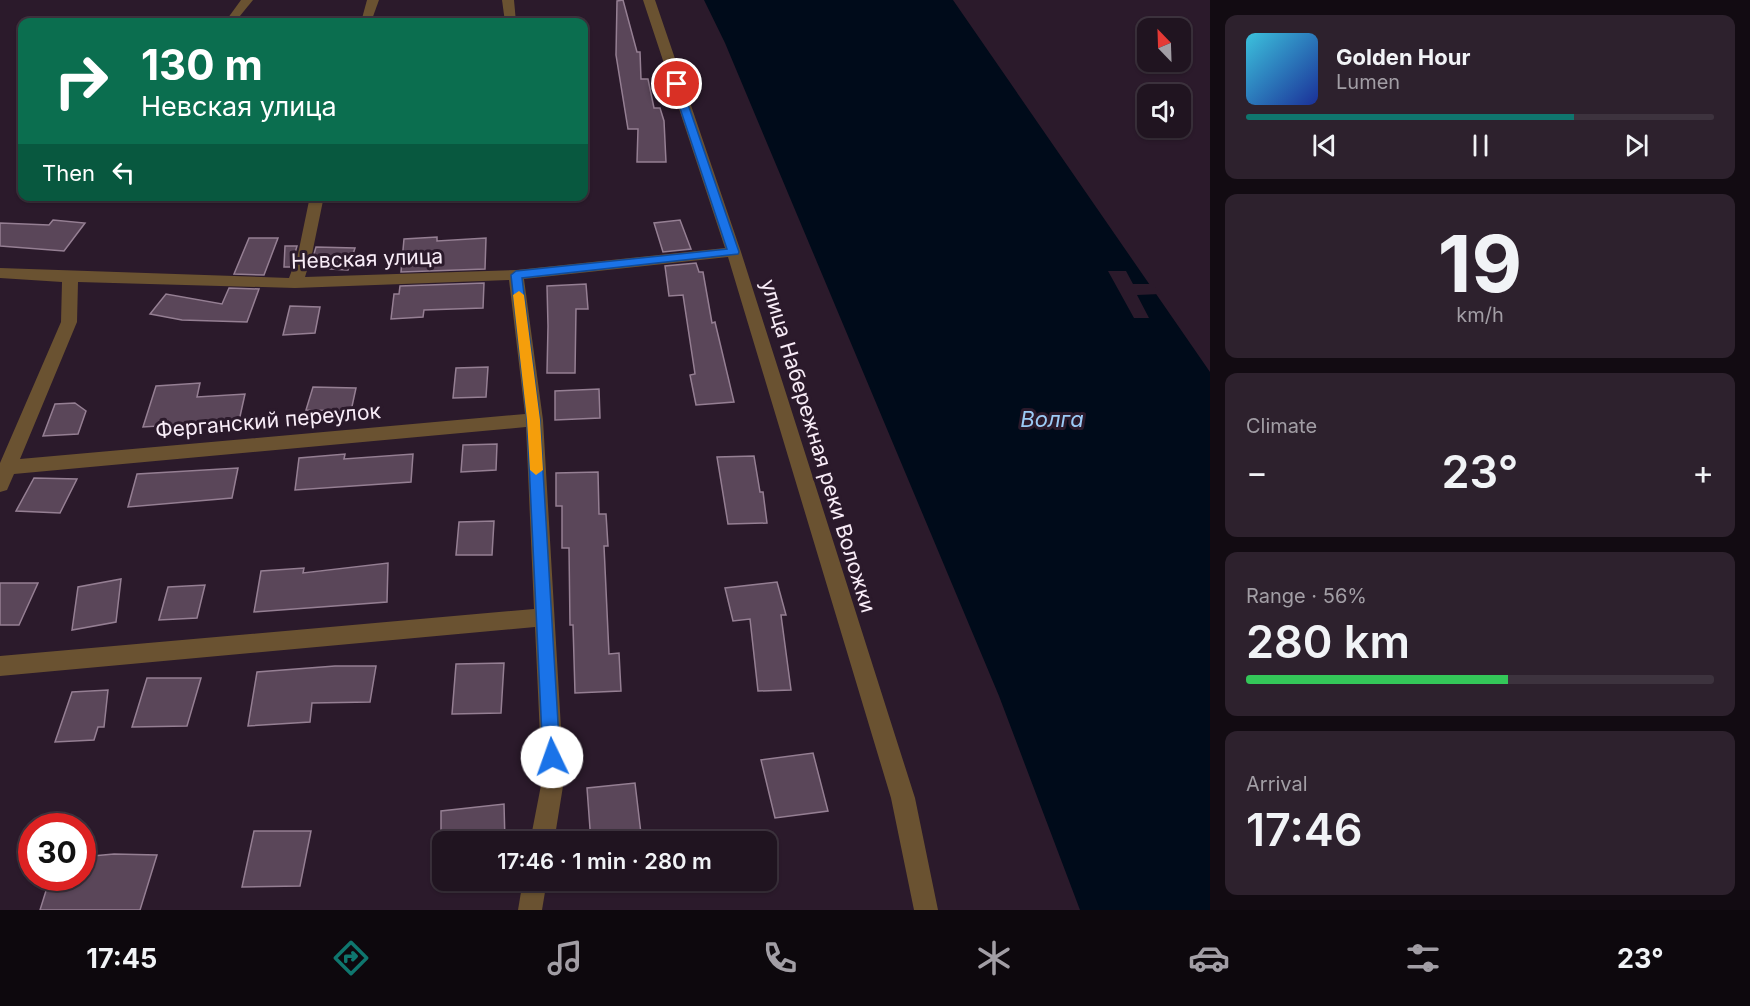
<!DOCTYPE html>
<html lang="en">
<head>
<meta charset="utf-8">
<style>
  body { margin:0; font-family:Inter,sans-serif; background:#2d212d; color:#f1f3f6; height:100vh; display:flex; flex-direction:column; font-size:22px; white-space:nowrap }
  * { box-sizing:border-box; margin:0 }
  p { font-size:20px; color:#a29ea5 }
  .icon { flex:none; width:33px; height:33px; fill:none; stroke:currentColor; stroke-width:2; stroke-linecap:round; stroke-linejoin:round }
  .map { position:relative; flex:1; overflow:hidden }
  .drawer { display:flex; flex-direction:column; gap:15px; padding:15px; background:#120b12; width:540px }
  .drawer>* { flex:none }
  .banner { position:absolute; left:18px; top:18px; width:570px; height:183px; border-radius:12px; box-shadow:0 2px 4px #0004,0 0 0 2px #3d333e; background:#0b6e4f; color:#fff; overflow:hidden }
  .needle { width:39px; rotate:337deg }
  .controls { position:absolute; left:1137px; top:18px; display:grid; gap:12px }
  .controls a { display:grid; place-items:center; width:54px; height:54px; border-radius:12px; background:#201420; box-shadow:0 2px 4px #0004,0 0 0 2px #3d333e; font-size:30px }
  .speed { position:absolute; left:18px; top:813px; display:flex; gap:12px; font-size:30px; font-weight:700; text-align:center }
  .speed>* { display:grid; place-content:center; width:78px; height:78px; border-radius:50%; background:#201420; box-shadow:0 2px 4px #0004,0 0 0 2px #3d333e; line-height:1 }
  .speed .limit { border:9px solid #d22; background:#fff; color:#111 }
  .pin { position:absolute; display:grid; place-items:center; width:51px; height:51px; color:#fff; margin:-26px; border:3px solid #fff; border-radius:50%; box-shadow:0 2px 6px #0007 }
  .me { position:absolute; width:66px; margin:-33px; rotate:357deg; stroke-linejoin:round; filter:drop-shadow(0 0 4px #0008) }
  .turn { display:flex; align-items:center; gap:21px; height:126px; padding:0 24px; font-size:27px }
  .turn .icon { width:78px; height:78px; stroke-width:2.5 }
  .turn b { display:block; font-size:42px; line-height:51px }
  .then { display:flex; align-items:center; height:57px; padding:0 24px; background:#0003; gap:12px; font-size:22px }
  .big { font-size:45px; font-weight:600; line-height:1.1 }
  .drawer .widget { flex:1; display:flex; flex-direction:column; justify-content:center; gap:9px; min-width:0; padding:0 21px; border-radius:12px; background:#2d212d }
  .drawer .dial { align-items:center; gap:0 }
  .dial b { font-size:78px; line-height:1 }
  .song { display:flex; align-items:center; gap:18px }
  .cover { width:72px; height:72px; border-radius:9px; background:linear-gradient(135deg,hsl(190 70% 55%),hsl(230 70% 35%)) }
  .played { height:6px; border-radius:3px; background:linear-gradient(90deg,#0f766e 70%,#3d333e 70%) }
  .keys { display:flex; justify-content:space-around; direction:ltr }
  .heat { display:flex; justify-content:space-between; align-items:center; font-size:33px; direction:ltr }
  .charge { height:9px; border-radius:4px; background:linear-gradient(90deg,#34c759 56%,#3d333e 0) }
  .trip { position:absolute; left:432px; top:831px; width:345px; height:60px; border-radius:12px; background:#201420; box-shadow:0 2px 4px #0004,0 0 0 2px #3d333e; font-weight:600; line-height:60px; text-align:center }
  .tabs { display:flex; height:96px; justify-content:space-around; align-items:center; background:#0d080d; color:#a29ea5 }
  .tabs .icon { width:42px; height:42px }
  .tabs .on { color:#0f766e }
  .tabs b { font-size:27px; color:#f1f3f6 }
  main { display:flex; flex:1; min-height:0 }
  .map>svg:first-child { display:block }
</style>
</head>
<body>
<main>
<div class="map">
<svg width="1210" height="910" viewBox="0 0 1210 910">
  <rect width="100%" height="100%" fill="#2b1a2b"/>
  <!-- water -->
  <polygon fill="#000b1a" points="704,0 953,0 1210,372 1210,910 1080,910 999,696 725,43"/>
  <!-- pier -->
  <polygon fill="#2b1a2b" points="1108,271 1126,271 1133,284 1153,284 1160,294 1137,295 1149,318 1134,318"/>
  <!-- building -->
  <g fill="#5a4659" stroke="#957f93" stroke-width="1.5">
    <polygon points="623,0 637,52 640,52 641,79 648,79 654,108 660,108 664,121 666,162 637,162 638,129 628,129 616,55 617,1"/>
    <polygon points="53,220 85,223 64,251 0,246 0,223 49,225"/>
    <polygon points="680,220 691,249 663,252 654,223"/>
    <polygon points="437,237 437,241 486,238 485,269 401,272 404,239"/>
    <polygon points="249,238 278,238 264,275 234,274"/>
    <polygon points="285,246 297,246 291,267 284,267"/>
    <polygon points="316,247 355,248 348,270 310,268"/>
    <polygon points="696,263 699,272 703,272 712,323 715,322 734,402 696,405 690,375 695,374 683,295 669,296 665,266"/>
    <polygon points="484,283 483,308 424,310 423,317 391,319 394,294 399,294 400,286"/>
    <polygon points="586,284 588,309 576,309 575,373 547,373 548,326 547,286"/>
    <polygon points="229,288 259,289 247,322 182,320 150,314 166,294 222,304"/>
    <polygon points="290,306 320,307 315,333 283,335"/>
    <polygon points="488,367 486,397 453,398 456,368"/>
    <polygon points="200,383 197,397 245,394 239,421 143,427 156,386"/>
    <polygon points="313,387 356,388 351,411 306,410"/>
    <polygon points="599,389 600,418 555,420 555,391"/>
    <polygon points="75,403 86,411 78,434 43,436 55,404"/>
    <polygon points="497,444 496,470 461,472 463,445"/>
    <polygon points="345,454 344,459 413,454 411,482 295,490 299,458"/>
    <polygon points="754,456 760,492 763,492 767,523 728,524 717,457"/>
    <polygon points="238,468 232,498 128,507 137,474"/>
    <polygon points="598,472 599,514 606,514 608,546 604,546 609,654 619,653 621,691 575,693 573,625 570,625 569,548 562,548 562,506 556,506 556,473"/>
    <polygon points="34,478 77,479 60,513 16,511"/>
    <polygon points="494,521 492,555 456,555 459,522"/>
    <polygon points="388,563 387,602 254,612 261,571 304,568 303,573"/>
    <polygon points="121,579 116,622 72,630 78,587"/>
    <polygon points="777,582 786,615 781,615 791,690 758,691 750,619 733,621 725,588"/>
    <polygon points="0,583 38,583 19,625 0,625"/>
    <polygon points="205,585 197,618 159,620 168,587"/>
    <polygon points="504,663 501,713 452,714 456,664"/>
    <polygon points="335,666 376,666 370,702 312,703 310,722 248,726 257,672"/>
    <polygon points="147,678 201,678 187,726 132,727"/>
    <polygon points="108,690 104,727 98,727 94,740 55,742 72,692"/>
    <polygon points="813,753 828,811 775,818 761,760"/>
    <polygon points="635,783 642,842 591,842 587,788"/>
    <polygon points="504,804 505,842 441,842 441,811"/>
    <polygon points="254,831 311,831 300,886 242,887"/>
    <polygon points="114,854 157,855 140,910 40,910 50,878 82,878 82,857"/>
  </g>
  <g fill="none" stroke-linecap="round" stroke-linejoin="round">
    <!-- street -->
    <g fill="#6a5231" fill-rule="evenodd">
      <polygon points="241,0 253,0 235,22 225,22"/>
      <polygon points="367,0 379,0 371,22 361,22"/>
      <polygon points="502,0 514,0 516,22 505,22"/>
      <path d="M643,0H655L741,252L915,798L938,910H914L891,798L728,257L524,279L543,420L564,780L554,842H530L542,780L535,627L0,676V656L534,609L526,427L14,474L7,490L0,492V463L61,322L62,282L0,278V268L289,278L298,254L310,196H324L312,254L305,277L516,270L725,248ZM509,280L525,414L20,459L77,322L78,282L295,288Z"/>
      <polygon points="523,880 547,880 542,910 518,910"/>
    </g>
  </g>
  <!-- route -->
  <polygon fill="#1a73e8" stroke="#114b97" stroke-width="1.5" points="677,81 681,84 739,252 738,254 522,278 540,420 560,757 558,763 552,765 546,763 543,757 527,420 511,275 516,271 727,249 672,84"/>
  <!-- slow -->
  <polygon fill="#f59e0b" points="519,291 524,295 540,420 543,470 536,475 530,470 527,420 513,295"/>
  <g text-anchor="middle" stroke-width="6" stroke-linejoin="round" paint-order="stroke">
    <!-- street labels -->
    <g font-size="21" fill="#f8ecf7" stroke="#2b1a2b">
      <text transform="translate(367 259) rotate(-2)" y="7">Невская улица</text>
      <text transform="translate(268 421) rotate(-5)" y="7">Ферганский переулок</text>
      <text transform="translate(818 446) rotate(73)" y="7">улица Набережная реки Воложки</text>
    </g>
    <!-- water labels -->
    <g font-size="22" font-style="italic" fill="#9ccbf6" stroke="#2b1a2b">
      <text x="1052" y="427">Волга</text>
    </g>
  </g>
</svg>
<div class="controls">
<a><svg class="needle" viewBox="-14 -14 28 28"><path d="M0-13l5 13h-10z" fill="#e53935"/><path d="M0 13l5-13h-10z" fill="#a29ea5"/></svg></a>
<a><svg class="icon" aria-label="sound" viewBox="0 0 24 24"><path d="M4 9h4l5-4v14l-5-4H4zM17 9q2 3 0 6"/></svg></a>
</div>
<div class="speed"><div class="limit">30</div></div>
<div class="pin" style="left:677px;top:84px;background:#d93025"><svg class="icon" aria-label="arrive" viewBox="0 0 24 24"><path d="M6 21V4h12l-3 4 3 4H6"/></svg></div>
<svg class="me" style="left:552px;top:757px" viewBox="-20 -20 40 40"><circle r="19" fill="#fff"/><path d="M0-13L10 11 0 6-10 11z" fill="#1a73e8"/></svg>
<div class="trip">17:46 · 1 min · 280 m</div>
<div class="banner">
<div class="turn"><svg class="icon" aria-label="right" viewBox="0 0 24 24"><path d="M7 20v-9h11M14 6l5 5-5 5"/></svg><div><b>130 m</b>Невская улица</div></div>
<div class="then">Then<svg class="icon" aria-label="left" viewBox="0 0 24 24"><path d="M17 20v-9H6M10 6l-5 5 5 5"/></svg></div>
</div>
</div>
<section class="drawer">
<div class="widget">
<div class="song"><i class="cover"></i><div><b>Golden Hour</b><p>Lumen</p></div></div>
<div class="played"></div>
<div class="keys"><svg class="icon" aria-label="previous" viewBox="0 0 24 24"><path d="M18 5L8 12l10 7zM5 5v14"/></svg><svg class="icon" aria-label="pause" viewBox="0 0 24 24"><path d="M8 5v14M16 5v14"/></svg><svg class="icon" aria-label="next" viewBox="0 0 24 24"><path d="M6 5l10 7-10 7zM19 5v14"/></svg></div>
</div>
<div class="widget dial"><b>19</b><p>km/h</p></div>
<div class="widget"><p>Climate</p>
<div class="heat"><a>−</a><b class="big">23°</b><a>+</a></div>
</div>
<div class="widget"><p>Range · 56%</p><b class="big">280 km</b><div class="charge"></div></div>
<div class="widget"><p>Arrival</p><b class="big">17:46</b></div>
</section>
</main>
<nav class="tabs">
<b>17:45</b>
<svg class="icon on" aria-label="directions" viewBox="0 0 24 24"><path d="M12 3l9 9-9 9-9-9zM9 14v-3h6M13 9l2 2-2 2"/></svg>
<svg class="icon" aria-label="music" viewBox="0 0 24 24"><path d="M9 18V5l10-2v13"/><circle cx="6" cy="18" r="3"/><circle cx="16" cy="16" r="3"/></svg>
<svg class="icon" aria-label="phone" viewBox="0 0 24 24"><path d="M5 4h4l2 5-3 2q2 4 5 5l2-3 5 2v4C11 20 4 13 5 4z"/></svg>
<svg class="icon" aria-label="climate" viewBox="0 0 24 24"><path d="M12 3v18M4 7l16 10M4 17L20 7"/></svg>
<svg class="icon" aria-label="car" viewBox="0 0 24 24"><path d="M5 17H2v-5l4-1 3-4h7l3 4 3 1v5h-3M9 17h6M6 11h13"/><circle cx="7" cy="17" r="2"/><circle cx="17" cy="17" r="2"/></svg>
<svg class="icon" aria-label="filters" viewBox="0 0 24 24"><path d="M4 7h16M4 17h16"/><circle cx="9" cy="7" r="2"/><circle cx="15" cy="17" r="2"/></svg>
<b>23°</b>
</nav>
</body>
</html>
